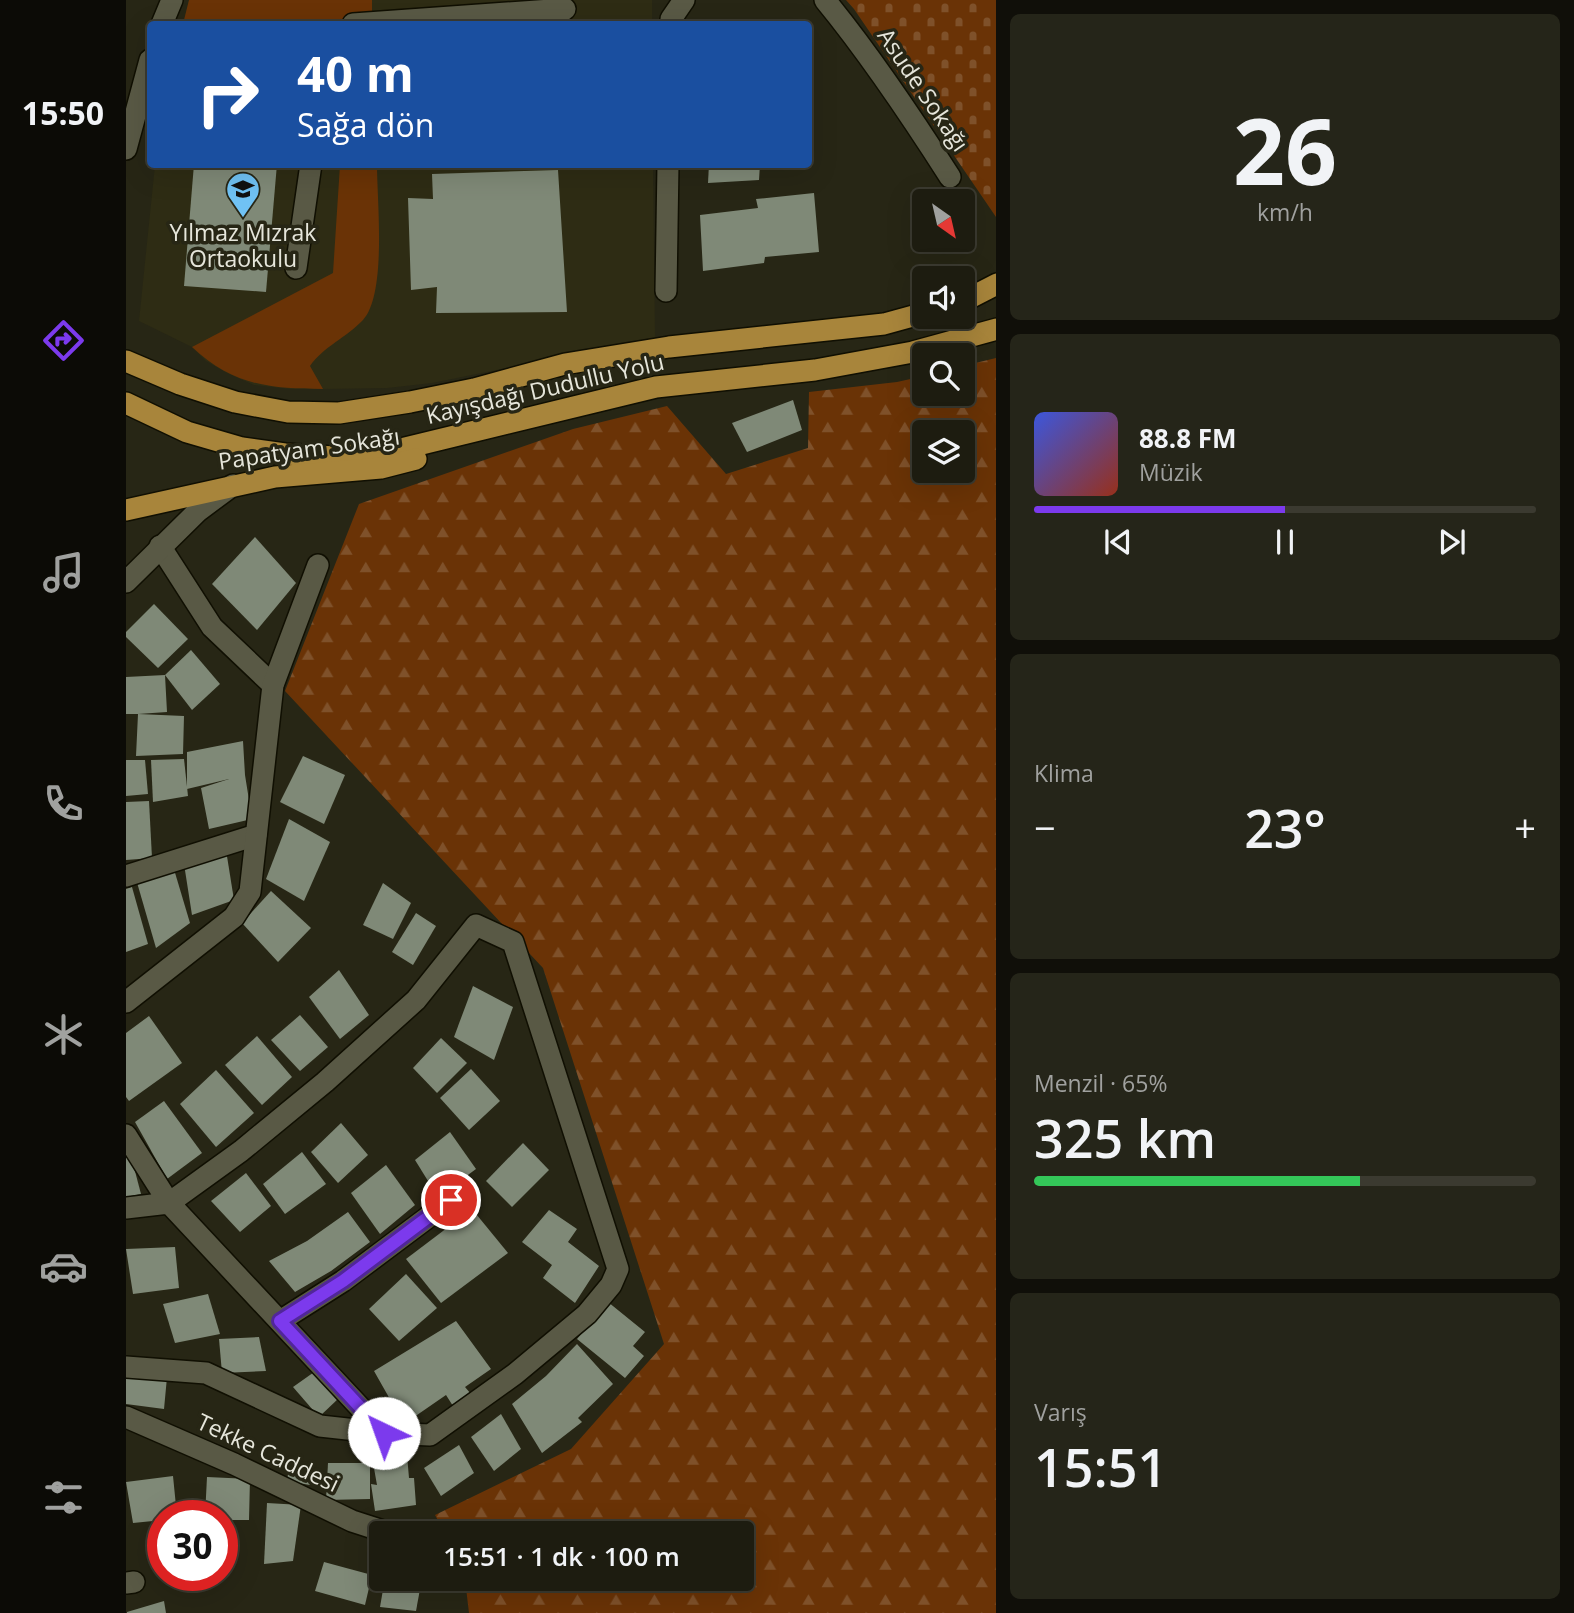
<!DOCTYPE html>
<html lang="tr">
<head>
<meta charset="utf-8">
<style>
  body { margin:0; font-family:"Open Sans",sans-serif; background:#252519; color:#f1f3f6; height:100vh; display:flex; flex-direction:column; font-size:26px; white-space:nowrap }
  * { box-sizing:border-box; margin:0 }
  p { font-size:23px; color:#a0a19f }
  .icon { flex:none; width:38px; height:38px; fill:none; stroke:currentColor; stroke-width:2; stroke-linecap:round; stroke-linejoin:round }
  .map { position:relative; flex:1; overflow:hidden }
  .panel { display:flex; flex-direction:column; gap:14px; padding:14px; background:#100f09; width:578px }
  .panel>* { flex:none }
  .guide { position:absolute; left:21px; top:21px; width:665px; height:147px; border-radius:7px; box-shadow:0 7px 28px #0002,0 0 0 2px #3b3a30; background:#1a4fa0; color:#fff; overflow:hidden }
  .needle { width:46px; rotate:146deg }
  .tools { position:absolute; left:786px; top:189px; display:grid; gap:14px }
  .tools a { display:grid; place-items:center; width:63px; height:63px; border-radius:7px; background:#1d1c10; box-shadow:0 7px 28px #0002,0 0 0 2px #3b3a30; font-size:35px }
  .speed { position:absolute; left:21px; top:1500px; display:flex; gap:14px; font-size:35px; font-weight:700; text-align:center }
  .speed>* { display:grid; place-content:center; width:91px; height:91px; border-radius:50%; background:#1d1c10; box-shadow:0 7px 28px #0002,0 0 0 2px #3b3a30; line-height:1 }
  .speed .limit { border:10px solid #d22; background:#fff; color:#111 }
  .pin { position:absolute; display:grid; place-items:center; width:60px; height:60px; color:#fff; margin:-30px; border:4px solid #fff; border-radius:50%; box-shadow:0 2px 7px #0007 }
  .me { position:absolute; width:77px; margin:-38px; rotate:318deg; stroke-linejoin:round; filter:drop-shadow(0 0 5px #0008) }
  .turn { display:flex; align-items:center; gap:24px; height:147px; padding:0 35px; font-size:32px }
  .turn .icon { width:91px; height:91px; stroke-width:2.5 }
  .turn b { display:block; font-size:49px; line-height:60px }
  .big { font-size:52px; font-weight:600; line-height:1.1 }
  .panel .widget { flex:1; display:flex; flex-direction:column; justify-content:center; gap:10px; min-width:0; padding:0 24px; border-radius:10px; background:#252519 }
  .panel .dial { align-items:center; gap:0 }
  .dial b { font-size:91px; line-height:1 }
  .song { display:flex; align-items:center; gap:21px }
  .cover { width:84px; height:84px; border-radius:10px; background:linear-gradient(135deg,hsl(230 70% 55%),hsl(10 70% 35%)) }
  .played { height:7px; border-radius:4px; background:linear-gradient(90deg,#7c3aed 50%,#3b3a30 50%) }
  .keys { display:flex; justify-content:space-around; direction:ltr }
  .heat { display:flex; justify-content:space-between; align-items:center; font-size:38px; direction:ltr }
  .charge { height:10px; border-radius:5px; background:linear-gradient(90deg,#34c759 65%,#3b3a30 0) }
  .trip { position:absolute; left:243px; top:1521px; width:385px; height:70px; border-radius:7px; background:#1d1c10; box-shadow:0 7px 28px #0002,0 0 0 2px #3b3a30; font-weight:600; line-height:70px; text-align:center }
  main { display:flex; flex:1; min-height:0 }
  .dock { display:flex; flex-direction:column; width:126px; justify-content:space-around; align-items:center; background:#0c0b06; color:#a0a19f }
  .dock .icon { width:49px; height:49px }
  .dock .active { color:#7c3aed }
  .dock b { font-size:32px; color:#f1f3f6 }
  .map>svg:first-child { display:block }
</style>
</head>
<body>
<main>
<nav class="dock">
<b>15:50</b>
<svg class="icon active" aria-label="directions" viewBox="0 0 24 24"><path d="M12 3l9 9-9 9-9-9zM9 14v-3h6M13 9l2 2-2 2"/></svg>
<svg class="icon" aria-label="music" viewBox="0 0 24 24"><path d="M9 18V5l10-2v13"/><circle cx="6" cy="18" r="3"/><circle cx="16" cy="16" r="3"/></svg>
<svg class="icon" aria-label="phone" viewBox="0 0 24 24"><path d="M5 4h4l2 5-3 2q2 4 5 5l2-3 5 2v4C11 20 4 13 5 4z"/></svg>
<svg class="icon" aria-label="climate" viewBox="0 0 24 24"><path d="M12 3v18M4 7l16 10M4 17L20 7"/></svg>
<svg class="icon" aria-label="car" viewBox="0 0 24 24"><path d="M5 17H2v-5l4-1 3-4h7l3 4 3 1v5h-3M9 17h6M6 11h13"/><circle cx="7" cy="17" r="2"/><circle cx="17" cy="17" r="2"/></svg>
<svg class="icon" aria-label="filters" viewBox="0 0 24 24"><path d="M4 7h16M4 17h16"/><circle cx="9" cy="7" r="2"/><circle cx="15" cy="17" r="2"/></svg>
</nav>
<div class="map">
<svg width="871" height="1613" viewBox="0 0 871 1613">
  <defs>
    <pattern id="forest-firs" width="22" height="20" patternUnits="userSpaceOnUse" patternTransform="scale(1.75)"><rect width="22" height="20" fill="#6a3306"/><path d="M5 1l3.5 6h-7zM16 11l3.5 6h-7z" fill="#7f512a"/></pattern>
    <pattern id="cemetery-stones" width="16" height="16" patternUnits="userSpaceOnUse" patternTransform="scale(1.75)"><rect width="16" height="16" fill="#6a3306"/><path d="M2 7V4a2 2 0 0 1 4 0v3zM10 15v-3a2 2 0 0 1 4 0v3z" fill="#7f512a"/></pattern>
  </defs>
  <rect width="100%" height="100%" fill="#272615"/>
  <!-- built -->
  <g fill="#2e2c14">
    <polygon points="63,0 526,0 526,24 57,24"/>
    <polygon points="29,165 527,165 529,338 306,383 261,388 197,389 164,389 128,385 101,373 80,361 66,347 13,321"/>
  </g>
  <!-- grass -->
  <g fill="#6a3306">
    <polygon points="63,0 246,0 246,20 231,24 57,24"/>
    <path d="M214,165H251C251,201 261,294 237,320C221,337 197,347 184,366L197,389C144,389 106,385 66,347L207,273Z"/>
  </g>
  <!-- forest -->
  <path fill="url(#forest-firs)" fill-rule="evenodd" d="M870,358V1613H343L339,1579L616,1578V1533H319L309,1515L445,1449L538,1344L417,968L159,691L233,504L447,429L541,406L600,474L682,448L683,392L771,382L798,376V394H836L837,366ZM798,432H836V471H798Z"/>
  <!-- cemetery -->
  <polygon fill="url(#cemetery-stones)" points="720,0 870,0 870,217 728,9"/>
  <!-- building -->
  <g fill="#7f8977">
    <polygon points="68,164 151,164 140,292 58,286"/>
    <polygon points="583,164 634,164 633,180 582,183"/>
    <polygon points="432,170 441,312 310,313 311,287 285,290 282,198 307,199 306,174"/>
    <polygon points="688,193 693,252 639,257 638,263 577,271 574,215 632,208 630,199"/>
    <polygon points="667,400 676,430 621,452 606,423"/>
    <polygon points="129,537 170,583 131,630 86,584"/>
    <polygon points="28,604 62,639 32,668 0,637 0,632"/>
    <polygon points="65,650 94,684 66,710 39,675"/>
    <polygon points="39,675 41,712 12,714 58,716 57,754 10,756 12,714 0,714 0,677"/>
    <polygon points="117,741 119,775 126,819 83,829 75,788 103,779 61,789 61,752"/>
    <polygon points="177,756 219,775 198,824 154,802"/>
    <polygon points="58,759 62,796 27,802 25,760"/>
    <polygon points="0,760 19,760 22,794 0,796"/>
    <polygon points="23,801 26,858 0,860 0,802"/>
    <polygon points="163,819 204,842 178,901 140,879"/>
    <polygon points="100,850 108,900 66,915 58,864"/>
    <polygon points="47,866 64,923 30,948 10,879"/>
    <polygon points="257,883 285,903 267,939 237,925"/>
    <polygon points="6,887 22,944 0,952 0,889"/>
    <polygon points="145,891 185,928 152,962 116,923"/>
    <polygon points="290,913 310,926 287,965 266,952"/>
    <polygon points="213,970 243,1015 214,1039 183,997"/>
    <polygon points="347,986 387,1007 368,1060 328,1037"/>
    <polygon points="174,1015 202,1047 174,1071 145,1040"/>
    <polygon points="23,1016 56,1063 3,1101 0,1097 0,1033"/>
    <polygon points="131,1036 166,1077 136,1105 99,1065"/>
    <polygon points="315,1038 341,1063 311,1093 287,1068"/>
    <polygon points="345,1069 374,1101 343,1130 314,1098"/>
    <polygon points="90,1070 128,1113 90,1147 54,1104"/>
    <polygon points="38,1101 76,1153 41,1179 9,1122"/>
    <polygon points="215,1123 242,1155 212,1183 185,1152"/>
    <polygon points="324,1132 350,1169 312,1197 289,1160"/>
    <polygon points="397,1143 423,1170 386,1207 360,1181"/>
    <polygon points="176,1152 200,1184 159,1214 137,1184"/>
    <polygon points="5,1156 15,1194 0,1197 0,1158"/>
    <polygon points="260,1165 289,1205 254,1234 225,1193"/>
    <polygon points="120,1173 145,1206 114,1232 85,1201"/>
    <polygon points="346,1209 382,1253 315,1303 280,1259"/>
    <polygon points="423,1210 451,1229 442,1242 473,1266 449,1303 417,1278 426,1265 396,1242"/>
    <polygon points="222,1212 244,1242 205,1271 169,1292 143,1261 181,1241"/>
    <polygon points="49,1247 53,1288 7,1294 0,1249"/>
    <polygon points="280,1274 311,1308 273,1341 243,1309"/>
    <polygon points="82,1294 94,1334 49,1343 37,1304"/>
    <polygon points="482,1302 519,1332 507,1346 518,1356 499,1378 451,1339"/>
    <polygon points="330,1321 365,1369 339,1387 345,1394 327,1406 320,1395 278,1424 248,1371"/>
    <polygon points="133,1337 140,1371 96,1373 93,1339"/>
    <polygon points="451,1344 487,1384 452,1418 456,1422 416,1453 386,1404 420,1376"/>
    <polygon points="191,1370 213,1398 193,1417 167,1387"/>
    <polygon points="0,1372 41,1377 38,1409 0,1404"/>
    <polygon points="375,1414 395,1449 368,1471 345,1437"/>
    <polygon points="333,1445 348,1473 315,1496 298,1468"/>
    <polygon points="281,1455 283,1478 288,1478 290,1505 249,1511 245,1484 251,1485 246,1457"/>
    <polygon points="164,1460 187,1464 184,1485 161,1481"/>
    <polygon points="202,1463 244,1463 244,1499 200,1500"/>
    <polygon points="47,1476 51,1516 37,1516 37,1520 7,1523 0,1482"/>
    <polygon points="81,1477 124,1479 123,1520 96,1520 96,1516 79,1516"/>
    <polygon points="141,1503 175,1505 167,1561 138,1564"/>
    <polygon points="198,1562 246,1575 239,1605 189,1591"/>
    <polygon points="259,1578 296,1578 290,1611 254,1607"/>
    <polygon points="38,1601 40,1613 1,1613 1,1612"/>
  </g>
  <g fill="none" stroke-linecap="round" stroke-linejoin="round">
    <!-- minor casing -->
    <g stroke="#100f02" stroke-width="24">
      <g id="minor">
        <path d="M699,0C745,56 785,116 824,177"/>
        <polyline points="36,24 46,0"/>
        <polyline points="227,24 439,9"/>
        <polyline points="545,24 545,19 558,0"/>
        <polyline points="0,149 24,60"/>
        <polyline points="170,268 185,164"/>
        <polyline points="540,291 542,164"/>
        <polyline points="34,546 86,627 147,685"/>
        <polyline points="0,582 72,511 107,485"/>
        <polyline points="0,876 130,835"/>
        <polyline points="0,1002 108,917 124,892 147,685 192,565"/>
        <polyline points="0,1135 43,1203 258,1433 304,1435 389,1374 461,1314 485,1285 492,1269 387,942 350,925 290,1000 199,1082 115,1151 43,1203 0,1208"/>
        <polyline points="154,1321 217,1281 325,1200"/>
        <polyline points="0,1367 80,1373 194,1426 258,1433"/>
        <polyline points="0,1417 108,1464 226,1521 263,1533"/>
        <polyline points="0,1583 8,1582"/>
      </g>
    </g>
    <!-- major casing -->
    <g stroke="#100f02" stroke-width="24">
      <g id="major">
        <polyline points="836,302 871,284"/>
        <polyline points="0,361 54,384 109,402 162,412 213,413 284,402 348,389 439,364 543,347 758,324 798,313"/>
        <polyline points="0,403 61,432 116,448 159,454 209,457 271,450 530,387 689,370 787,352 871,329"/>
        <polyline points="0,510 149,477 255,468 290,459"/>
      </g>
    </g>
    <!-- minor -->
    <use href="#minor" stroke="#595945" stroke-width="21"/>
    <!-- major -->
    <use href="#major" stroke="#a8853b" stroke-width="21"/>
  </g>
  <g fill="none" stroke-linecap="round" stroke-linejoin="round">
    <!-- route casing -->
    <g stroke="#51269a" stroke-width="18">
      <polyline id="route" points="258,1433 154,1321 217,1281 325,1200"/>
    </g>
    <!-- route -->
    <use href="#route" stroke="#7c3aed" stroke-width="12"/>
  </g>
  <!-- icons -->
  <defs>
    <g id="school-pin" transform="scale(1.75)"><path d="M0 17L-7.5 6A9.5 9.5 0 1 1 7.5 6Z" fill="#70c2f4" stroke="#272615"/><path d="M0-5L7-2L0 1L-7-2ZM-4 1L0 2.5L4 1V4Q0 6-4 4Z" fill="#111"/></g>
  </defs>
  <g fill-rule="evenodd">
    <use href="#school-pin" x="117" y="189"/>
  </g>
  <g text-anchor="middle" stroke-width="7" stroke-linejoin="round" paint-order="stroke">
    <!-- street labels -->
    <g font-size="23" fill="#e6e6db" stroke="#272615">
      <text transform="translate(797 90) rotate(56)" y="8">Asude Sokağı</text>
      <text transform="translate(419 389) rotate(-13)" y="8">Kayışdağı Dudullu Yolu</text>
      <text transform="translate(183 449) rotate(-8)" y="8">Papatyam Sokağı</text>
      <text transform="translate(142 1453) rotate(25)" y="8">Tekke Caddesi</text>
    </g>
    <!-- poi labels -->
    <g font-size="23" fill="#e6e6db" stroke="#272615">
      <text x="117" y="241">Yılmaz Mızrak<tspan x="117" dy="26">Ortaokulu</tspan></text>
    </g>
  </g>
</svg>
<div class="tools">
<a><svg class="needle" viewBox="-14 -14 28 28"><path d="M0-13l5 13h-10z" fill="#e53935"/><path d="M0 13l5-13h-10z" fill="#a0a19f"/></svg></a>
<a><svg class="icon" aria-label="sound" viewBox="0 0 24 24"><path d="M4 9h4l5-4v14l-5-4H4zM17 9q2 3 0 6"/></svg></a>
<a><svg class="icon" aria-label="search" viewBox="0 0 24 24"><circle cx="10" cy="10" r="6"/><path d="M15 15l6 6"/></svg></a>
<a><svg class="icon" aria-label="layers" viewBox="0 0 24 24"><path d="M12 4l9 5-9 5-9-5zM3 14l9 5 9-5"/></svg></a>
</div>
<div class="speed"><div class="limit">30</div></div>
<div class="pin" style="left:325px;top:1200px;background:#d93025"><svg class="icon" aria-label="arrive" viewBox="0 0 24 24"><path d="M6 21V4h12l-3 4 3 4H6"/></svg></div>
<svg class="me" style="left:258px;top:1433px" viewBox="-20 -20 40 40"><circle r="19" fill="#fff"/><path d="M0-13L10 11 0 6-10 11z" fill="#7c3aed"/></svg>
<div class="trip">15:51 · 1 dk · 100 m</div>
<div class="guide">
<div class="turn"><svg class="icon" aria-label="right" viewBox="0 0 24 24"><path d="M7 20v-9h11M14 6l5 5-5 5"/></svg><div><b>40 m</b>Sağa dön</div></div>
</div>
</div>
<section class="panel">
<div class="widget dial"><b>26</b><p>km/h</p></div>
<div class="widget">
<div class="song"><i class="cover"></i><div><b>88.8 FM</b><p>Müzik</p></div></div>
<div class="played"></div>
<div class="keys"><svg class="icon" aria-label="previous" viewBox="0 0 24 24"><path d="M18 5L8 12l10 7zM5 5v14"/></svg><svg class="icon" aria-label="pause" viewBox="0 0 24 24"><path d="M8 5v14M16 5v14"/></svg><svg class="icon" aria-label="next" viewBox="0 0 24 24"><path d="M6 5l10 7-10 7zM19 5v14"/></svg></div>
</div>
<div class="widget"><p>Klima</p>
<div class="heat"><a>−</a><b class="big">23°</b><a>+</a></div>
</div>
<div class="widget"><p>Menzil · 65%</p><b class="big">325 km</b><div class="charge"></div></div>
<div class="widget"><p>Varış</p><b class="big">15:51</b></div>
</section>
</main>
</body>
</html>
